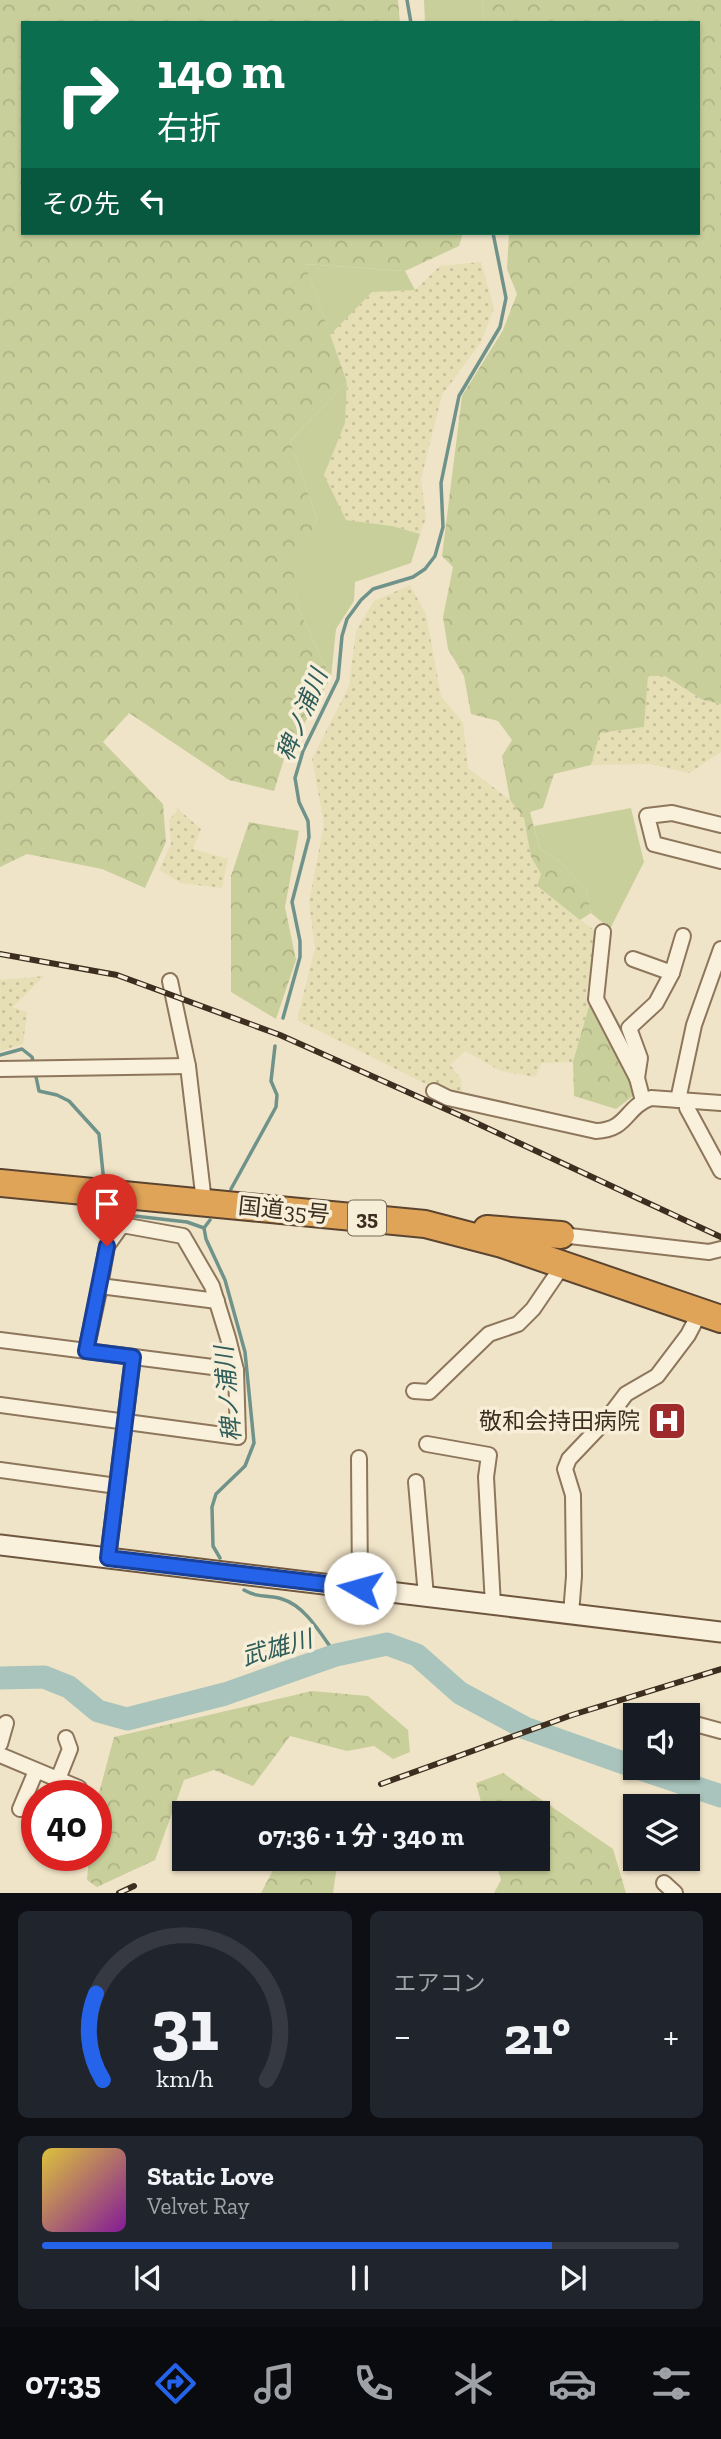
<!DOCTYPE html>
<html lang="ja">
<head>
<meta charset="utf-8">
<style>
  body { margin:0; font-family:"Zilla Slab","Noto Sans JP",serif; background:#20242c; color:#f1f3f6; height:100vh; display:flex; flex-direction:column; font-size:26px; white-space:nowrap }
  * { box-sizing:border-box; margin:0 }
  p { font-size:23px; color:#9ea1a6 }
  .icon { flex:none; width:38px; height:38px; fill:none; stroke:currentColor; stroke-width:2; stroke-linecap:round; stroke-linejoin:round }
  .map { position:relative; height:1893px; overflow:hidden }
  .drawer { display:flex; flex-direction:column; gap:18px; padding:18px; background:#0d0f14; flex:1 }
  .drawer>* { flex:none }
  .banner { position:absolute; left:21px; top:21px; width:679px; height:214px; border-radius:0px; box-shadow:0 2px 5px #0004; background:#0b6e4f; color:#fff; overflow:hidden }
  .tools { position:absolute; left:623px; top:1703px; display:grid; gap:14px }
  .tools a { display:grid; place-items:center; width:77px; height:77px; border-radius:0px; background:#171b24; box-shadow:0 2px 5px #0004; font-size:35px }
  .speed { position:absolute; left:21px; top:1780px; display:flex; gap:14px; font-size:35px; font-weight:700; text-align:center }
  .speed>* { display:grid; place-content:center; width:91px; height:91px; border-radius:50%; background:#171b24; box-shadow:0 2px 5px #0004; line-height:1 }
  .speed .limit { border:10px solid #d22; background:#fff; color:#111 }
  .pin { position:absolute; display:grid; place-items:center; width:60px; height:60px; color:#fff; margin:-72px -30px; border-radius:50% 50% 50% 0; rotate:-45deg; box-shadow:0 0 7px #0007 }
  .pin .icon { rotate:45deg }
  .me { position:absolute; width:77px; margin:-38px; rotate:277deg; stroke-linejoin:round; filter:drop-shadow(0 0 5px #0008) }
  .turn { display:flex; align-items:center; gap:24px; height:147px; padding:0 21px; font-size:32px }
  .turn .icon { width:91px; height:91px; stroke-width:2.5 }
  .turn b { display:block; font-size:49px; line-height:60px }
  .then { display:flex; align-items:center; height:66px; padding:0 21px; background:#0003; gap:14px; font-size:26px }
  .big { font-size:52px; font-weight:700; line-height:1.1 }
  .drawer .widget { flex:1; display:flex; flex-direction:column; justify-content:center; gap:10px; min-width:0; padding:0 24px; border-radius:10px; background:#20242c }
  .drawer .dial { align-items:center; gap:0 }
  .dial svg { height:182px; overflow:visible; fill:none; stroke:#363941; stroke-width:7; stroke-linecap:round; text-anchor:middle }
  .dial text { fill:#f1f3f6; stroke:none }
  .song { display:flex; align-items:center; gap:21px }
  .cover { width:84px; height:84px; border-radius:10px; background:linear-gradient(135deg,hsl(50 70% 55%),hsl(290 70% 35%)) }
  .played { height:7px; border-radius:4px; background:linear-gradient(90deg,#2563eb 80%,#363941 80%) }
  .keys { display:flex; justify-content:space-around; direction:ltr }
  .heat { display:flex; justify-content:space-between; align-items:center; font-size:38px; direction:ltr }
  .drawer .tiles { flex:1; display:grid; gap:18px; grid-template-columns:1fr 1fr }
  .widget:last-child { grid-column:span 2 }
  .trip { position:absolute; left:172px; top:1801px; width:378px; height:70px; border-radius:0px; background:#171b24; box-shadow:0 2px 5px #0004; font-weight:700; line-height:70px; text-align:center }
  .tab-bar { display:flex; height:112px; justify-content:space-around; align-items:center; background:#090b0e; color:#9ea1a6 }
  .tab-bar .icon { width:49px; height:49px }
  .tab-bar .current { color:#2563eb }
  .tab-bar b { font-size:32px; color:#f1f3f6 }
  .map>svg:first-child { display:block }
</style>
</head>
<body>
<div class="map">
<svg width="721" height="1893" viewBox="0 0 721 1893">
  <defs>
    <pattern id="farmland-dots" width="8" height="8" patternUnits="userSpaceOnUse" patternTransform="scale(1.75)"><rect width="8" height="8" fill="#e6deb5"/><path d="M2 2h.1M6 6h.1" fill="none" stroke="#c6bf9b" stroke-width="1.8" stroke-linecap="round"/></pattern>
    <pattern id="forest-crowns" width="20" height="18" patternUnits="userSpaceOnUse" patternTransform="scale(1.75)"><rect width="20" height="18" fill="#c9cf9b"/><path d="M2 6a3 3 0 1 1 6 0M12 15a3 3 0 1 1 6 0" fill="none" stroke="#aeb285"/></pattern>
  </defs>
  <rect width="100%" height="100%" fill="#f0e4c8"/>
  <!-- farmland -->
  <g fill="url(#farmland-dots)">
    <polygon points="481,262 494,308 481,342 442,395 421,479 426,518 420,534 392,526 346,520 324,475 345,423 347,382 330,335 372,292 415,290 440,266"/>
    <polygon points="410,585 426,614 441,696 463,723 468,768 510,800 524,817 531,857 541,874 537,887 599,934 586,994 589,1006 573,1062 542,1063 535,1077 501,1071 465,1051 450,1065 461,1079 462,1094 444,1093 297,1020 315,948 309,902 324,824 312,759 349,686 356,631 374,601"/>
    <polygon points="648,676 665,676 703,700 721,704 721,752 689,773 650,764 591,765 600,733 644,727"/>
    <polygon points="178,809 201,829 193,849 228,859 222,888 181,883 159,870 171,844 169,820"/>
    <polygon points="44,976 13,1007 27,1012 23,1044 0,1051 0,980"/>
  </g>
  <!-- green -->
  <g fill="#c9cf9b">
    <polygon points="424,0 484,0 482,4 485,23 425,23"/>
    <polygon points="305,264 405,271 415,290 372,292 330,335"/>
    <polygon points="347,382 345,423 324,475 346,520 392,526 420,534 411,563 355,582 354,601 336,629 331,678 298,608 292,569 317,519 290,441"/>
    <polygon points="631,808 644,862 610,929 591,913 586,889 559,861 540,849 534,826"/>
  </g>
  <!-- forest -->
  <g fill="url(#forest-crowns)">
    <polygon points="0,0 398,0 400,23 23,23 23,233 463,233 459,246 405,271 305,264 347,382 290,441 317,519 293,569 298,608 331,678 285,756 274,791 229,780 129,713 103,742 163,804 166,842 145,888 102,869 27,854 0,867"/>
    <polygon points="484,0 721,0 721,704 703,700 665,676 648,676 644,727 600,733 591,765 554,774 543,808 530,812 540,849 559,861 586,889 591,913 580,920 537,886 541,874 531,857 524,818 510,800 502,756 512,740 498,721 471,714 464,676 448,649 443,617 453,567 442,556 462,396 503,330 517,294 507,269 509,233 698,233 698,23 485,23 482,4"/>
    <polygon points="249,822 299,831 285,907 296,960 276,1019 231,992 231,876"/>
    <polygon points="589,1006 613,1012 636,1053 633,1096 616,1109 574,1096 573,1062"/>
    <polygon points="312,1691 368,1696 408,1730 410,1752 393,1759 374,1746 347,1751 290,1736 253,1786 214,1770 184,1780 155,1860 97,1887 87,1880 89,1855 96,1855 96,1804 114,1737"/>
    <polygon points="503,1773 613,1849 626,1893 494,1893 501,1880 495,1859 537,1858 537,1813 484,1813 476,1783"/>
    <polygon points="279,1859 338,1859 333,1893 261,1893"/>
  </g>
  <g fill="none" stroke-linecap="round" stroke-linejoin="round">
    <!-- stream -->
    <g stroke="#6f938a" stroke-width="3.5">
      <polyline points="407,0 411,23"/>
      <polyline points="283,1018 300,957 300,941 292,902 309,837 308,821 299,802 295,778 303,751 338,679 342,636 347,619 361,600 373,589 413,577 425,569 435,556 443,527 441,483 459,396 500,327 506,298 493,233"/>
      <polyline points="0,1055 22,1049 32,1057 34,1065"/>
      <polyline points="35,1072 39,1091 57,1095 69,1101 99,1134 104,1183"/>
      <polyline points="231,1189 276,1107 277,1095 271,1081 275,1046"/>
      <polyline points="108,1213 187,1222 204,1228"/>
      <polyline points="210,1220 204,1228 206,1239 225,1280 245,1352 254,1443 245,1466 216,1494 212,1507 213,1546 220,1558"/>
      <path d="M244,1590C260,1599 267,1594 282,1599C306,1606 322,1636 336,1655"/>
    </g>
    <!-- river -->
    <g stroke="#a9c4bc" stroke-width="23">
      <polyline points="0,1678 44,1677 69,1687 98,1711 127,1719 225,1694 336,1655 387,1644 417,1655 460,1693 525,1728 635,1767"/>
      <polyline points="638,1768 721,1796"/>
    </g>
    <!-- street casing -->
    <g stroke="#8d765c" stroke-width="18">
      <g id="street">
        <polyline points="721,825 672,813 647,816 654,844 721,861"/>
        <polyline points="603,932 596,999 637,1078"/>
        <polyline points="633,959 672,973 656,1003 629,1028 640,1058 637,1078 643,1101"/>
        <polyline points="672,973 683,936"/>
        <polyline points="170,981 188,1066 204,1202"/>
        <polyline points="0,1069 188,1066"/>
        <path d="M434,1091L448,1098L596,1131C628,1130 625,1107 651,1098L721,1103"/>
        <polyline points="678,1100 694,1025 721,949"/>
        <polyline points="687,1102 687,1108 721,1171"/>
        <polyline points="555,1238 561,1235 709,1252 721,1249"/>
        <polyline points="0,1340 236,1370"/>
        <polyline points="86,1351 100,1286 217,1301"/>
        <polyline points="414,1391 429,1392 489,1334 518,1324 533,1309 563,1265"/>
        <polyline points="0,1405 238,1437 236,1370 228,1338 212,1286 183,1236 122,1225 107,1246 100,1286"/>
        <polyline points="427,1444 489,1455 486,1477 493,1605"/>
        <polyline points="359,1458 360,1588"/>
        <polyline points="0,1470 117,1486"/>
        <polyline points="416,1482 426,1596"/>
        <polyline points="108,1558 133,1357"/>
        <polyline points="571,1614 574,1576 573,1495 565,1469 569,1459 607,1419 626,1394 657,1376 688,1335 700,1312"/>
        <polyline points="688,1722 721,1731"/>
        <polyline points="0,1744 6,1723"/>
        <polyline points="0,1755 79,1788"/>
        <polyline points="58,1779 70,1749 66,1738"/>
        <polyline points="20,1809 36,1771"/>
        <polyline points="664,1883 675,1893"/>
      </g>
    </g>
    <!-- secondary casing -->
    <g stroke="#6f573f" stroke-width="23">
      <polyline id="secondary" points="0,1545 721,1632"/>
    </g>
    <!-- highway casing -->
    <g stroke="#5b4430" stroke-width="30">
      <g id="highway">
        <polyline points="0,1183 425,1224 502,1244 721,1319"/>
        <polyline points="487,1229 561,1235"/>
      </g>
    </g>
    <!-- street -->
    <use href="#street" stroke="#faf1dc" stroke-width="14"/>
    <!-- secondary -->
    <use href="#secondary" stroke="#faf1dc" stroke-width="19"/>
    <!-- highway -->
    <use href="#highway" stroke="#e0a458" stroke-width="26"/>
    <!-- rail casing -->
    <g stroke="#3d2e20" stroke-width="6">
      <g id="rail">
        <polyline points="0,954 117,975 280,1035 459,1115 721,1237"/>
        <polyline points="381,1784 572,1715 721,1669"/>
        <polyline points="119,1893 134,1886"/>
      </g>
    </g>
    <!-- rail -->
    <use href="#rail" stroke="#f7eed8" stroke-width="3.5" stroke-dasharray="10" stroke-linecap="butt"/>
  </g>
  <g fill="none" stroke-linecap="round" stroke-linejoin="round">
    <!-- route casing -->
    <g stroke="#184099" stroke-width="18">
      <polyline id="route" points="107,1246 86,1351 133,1357 108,1558 360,1588"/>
    </g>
    <!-- route -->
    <use href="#route" stroke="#2563eb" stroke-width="12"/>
  </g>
  <!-- icons -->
  <defs>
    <g id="hospital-square" transform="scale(2.0125)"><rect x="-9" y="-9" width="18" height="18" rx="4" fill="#9e2a2b" stroke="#f7eed8"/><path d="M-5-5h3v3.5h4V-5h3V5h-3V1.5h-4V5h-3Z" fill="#fff"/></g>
  </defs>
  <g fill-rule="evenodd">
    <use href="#hospital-square" x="667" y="1421"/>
  </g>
  <g text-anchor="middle" stroke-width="7" stroke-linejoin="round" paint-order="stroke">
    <!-- shield labels -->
    <rect fill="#f7eed8" stroke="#756857" stroke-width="2" x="348" y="1200.5" width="38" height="35" rx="5"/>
    <g font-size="21" font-weight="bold" fill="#3d2e20">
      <text x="367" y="1225">35</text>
    </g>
    <!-- street labels -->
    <g font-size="23" fill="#3d2e20" stroke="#f7eed8">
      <text transform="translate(284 1210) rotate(6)" y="8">国道35号</text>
    </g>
    <!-- poi labels -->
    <g font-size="23" fill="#3d2e20" stroke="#f7eed8" text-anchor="end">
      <text x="640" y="1429">敬和会持田病院</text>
    </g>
    <!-- water labels -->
    <g font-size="24" font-style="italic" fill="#2f5d5a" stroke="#f7eed8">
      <text transform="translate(302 715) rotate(-68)" y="8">稗ノ浦川</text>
      <text transform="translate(228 1394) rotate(-95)" y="8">稗ノ浦川</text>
      <text transform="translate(277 1648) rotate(-16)" y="8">武雄川</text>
    </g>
  </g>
</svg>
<div class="tools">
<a><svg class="icon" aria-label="sound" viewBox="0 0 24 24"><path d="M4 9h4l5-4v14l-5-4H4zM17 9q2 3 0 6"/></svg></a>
<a><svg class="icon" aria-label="layers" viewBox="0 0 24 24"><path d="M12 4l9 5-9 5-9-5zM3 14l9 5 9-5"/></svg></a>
</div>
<div class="speed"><div class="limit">40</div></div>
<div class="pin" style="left:107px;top:1246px;background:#d93025"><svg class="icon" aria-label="arrive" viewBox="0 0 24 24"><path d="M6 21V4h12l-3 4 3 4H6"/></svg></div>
<svg class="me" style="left:360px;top:1588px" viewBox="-20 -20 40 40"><circle r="19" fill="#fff"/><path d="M0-13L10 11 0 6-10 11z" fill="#2563eb"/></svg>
<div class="trip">07:36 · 1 分 · 340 m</div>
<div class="banner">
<div class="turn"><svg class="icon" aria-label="right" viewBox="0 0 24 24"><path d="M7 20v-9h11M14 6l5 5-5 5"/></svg><div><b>140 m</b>右折</div></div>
<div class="then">その先<svg class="icon" aria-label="left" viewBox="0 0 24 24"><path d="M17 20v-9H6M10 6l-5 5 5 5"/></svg></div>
</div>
</div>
<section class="drawer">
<div class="tiles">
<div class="widget dial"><svg viewBox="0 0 100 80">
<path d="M14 69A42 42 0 1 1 86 69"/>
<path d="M14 69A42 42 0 0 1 11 31" stroke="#2563eb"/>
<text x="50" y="56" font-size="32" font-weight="700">31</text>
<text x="50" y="72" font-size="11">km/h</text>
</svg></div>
<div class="widget"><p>エアコン</p>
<div class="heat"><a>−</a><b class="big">21°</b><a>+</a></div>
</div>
<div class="widget">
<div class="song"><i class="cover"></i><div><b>Static Love</b><p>Velvet Ray</p></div></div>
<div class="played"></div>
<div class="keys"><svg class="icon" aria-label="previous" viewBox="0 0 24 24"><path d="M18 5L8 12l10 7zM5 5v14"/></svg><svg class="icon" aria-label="pause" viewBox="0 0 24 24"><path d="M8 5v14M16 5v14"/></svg><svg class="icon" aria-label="next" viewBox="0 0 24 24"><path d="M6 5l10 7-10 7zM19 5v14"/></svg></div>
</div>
</div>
</section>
<nav class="tab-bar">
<b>07:35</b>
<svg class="icon current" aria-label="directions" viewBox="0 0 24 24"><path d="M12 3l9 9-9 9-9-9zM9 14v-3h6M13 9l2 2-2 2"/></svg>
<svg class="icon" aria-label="music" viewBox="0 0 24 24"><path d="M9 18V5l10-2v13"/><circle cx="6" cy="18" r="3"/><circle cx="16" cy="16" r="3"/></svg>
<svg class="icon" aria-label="phone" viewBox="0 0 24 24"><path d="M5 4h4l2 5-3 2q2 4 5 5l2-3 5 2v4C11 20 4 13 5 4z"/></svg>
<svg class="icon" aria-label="climate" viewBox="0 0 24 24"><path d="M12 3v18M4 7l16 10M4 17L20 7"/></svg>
<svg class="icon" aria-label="car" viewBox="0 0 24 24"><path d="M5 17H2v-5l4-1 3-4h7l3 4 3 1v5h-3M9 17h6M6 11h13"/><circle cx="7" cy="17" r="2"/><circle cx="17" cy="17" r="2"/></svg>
<svg class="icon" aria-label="filters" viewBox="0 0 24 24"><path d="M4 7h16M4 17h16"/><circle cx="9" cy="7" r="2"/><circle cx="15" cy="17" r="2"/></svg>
</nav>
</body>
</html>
